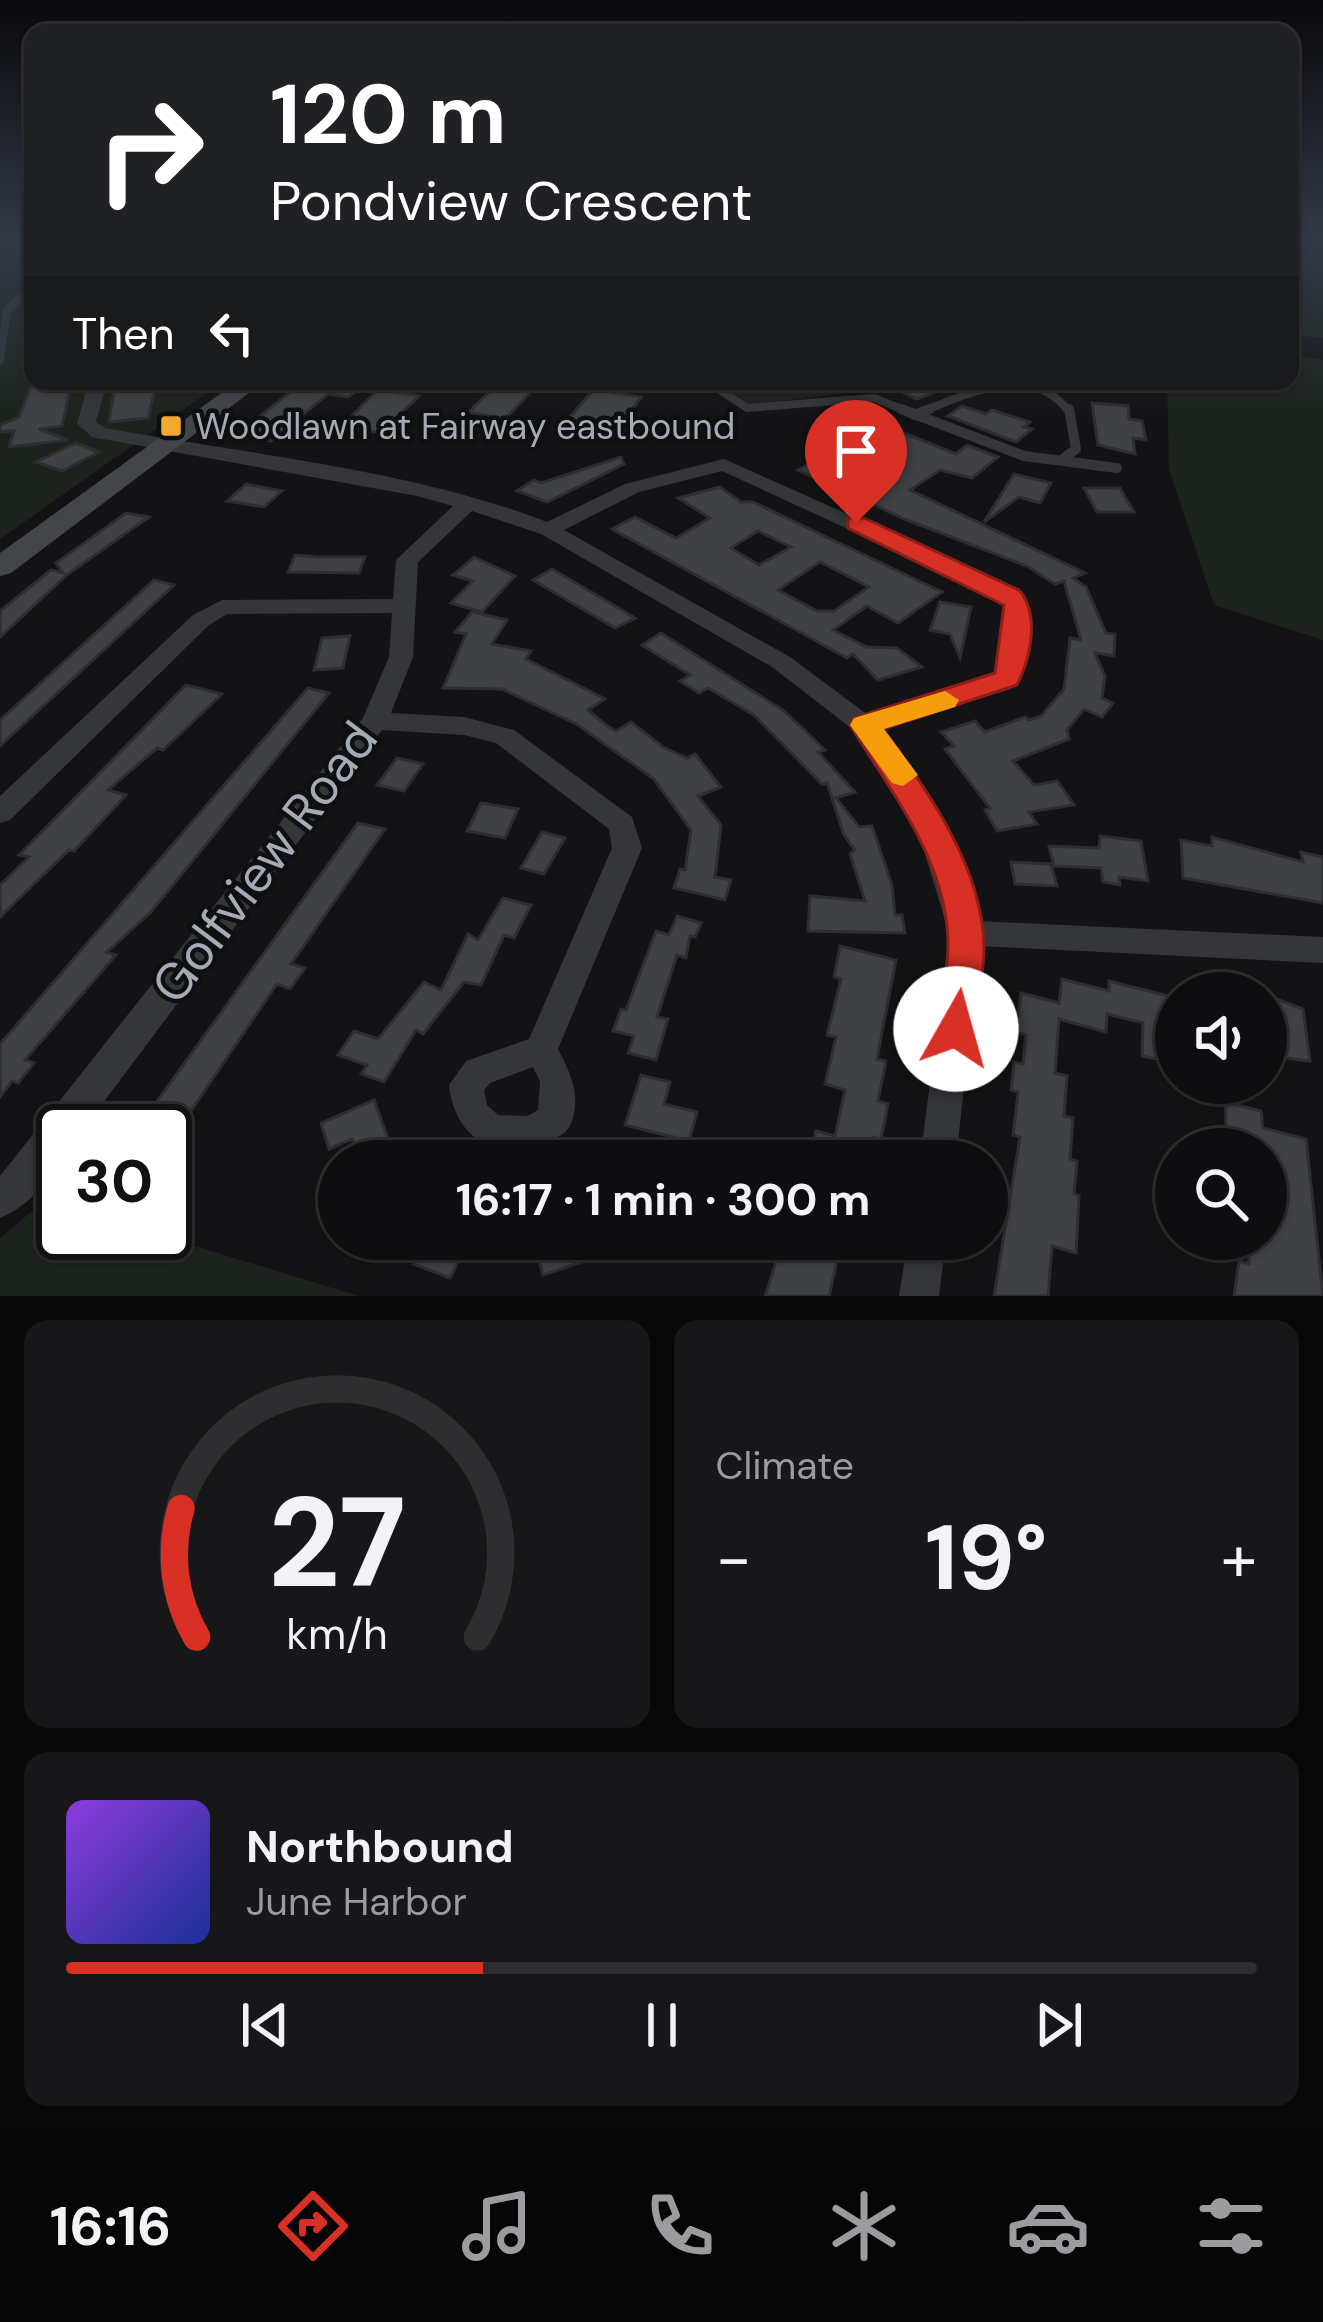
<!DOCTYPE html>
<html lang="en">
<head>
<meta charset="utf-8">
<style>
  body { margin:0; font-family:"DM Sans",sans-serif; background:#171719; color:#f1f3f6; height:100vh; display:flex; flex-direction:column; font-size:45px; white-space:nowrap }
  * { box-sizing:border-box; margin:0 }
  p { font-size:39px; color:#9b9c9f }
  .icon { flex:none; width:66px; height:66px; fill:none; stroke:currentColor; stroke-width:2; stroke-linecap:round; stroke-linejoin:round }
  .map { position:relative; height:1296px; overflow:hidden }
  .details { display:flex; flex-direction:column; gap:24px; padding:24px; background:#080809; flex:1 }
  .details>* { flex:none }
  .guide { position:absolute; left:24px; top:24px; width:1275px; height:366px; border-radius:24px; box-shadow:0 3px 9px #0004,0 0 0 3px #2e2e30; background:#202124; color:#fff; overflow:hidden }
  .fabs { position:absolute; left:1155px; top:972px; display:grid; gap:24px }
  .fabs a { display:grid; place-items:center; width:132px; height:132px; border-radius:50%; background:#0e0e10; box-shadow:0 3px 9px #0004,0 0 0 3px #2e2e30; font-size:60px }
  .speed { position:absolute; left:36px; top:1104px; display:flex; gap:24px; font-size:60px; font-weight:700; text-align:center }
  .speed>* { display:grid; place-content:center; width:156px; height:156px; border-radius:50%; background:#0e0e10; box-shadow:0 3px 9px #0004,0 0 0 3px #2e2e30; line-height:1 }
  .speed .limit { border:6px solid #111; border-radius:18px; background:#fff; color:#111 }
  .pin { position:absolute; display:grid; place-items:center; width:102px; height:102px; color:#fff; margin:-123px -51px; border-radius:50% 50% 50% 0; rotate:-45deg; box-shadow:0 0 12px #0007 }
  .pin .icon { rotate:45deg }
  .me { position:absolute; width:132px; margin:-66px; rotate:7deg; stroke-linejoin:round; filter:drop-shadow(0 0 9px #0008) }
  .turn { display:flex; align-items:center; gap:42px; height:252px; padding:0 48px; font-size:54px }
  .turn .icon { width:156px; height:156px; stroke-width:2.5 }
  .turn b { display:block; font-size:84px; line-height:102px }
  .then { display:flex; align-items:center; height:114px; padding:0 48px; background:#0003; gap:24px; font-size:45px }
  .big { font-size:90px; font-weight:700; line-height:1.1 }
  .details .tile { flex:1; display:flex; flex-direction:column; justify-content:center; gap:18px; min-width:0; padding:0 42px; border-radius:24px; background:#171719 }
  .details .dial { align-items:center; gap:0 }
  .dial svg { height:312px; overflow:visible; fill:none; stroke:#2e2e30; stroke-width:7; stroke-linecap:round; text-anchor:middle }
  .dial text { fill:#f1f3f6; stroke:none }
  .song { display:flex; align-items:center; gap:36px }
  .cover { width:144px; height:144px; border-radius:18px; background:linear-gradient(135deg,hsl(270 70% 55%),hsl(230 70% 35%)) }
  .played { height:12px; border-radius:6px; background:linear-gradient(90deg,#d93025 35%,#2e2e30 35%) }
  .keys { display:flex; justify-content:space-around; direction:ltr }
  .heat { display:flex; justify-content:space-between; align-items:center; font-size:66px; direction:ltr }
  .details .tiles { flex:1; display:grid; gap:24px; grid-template-columns:1fr 1fr }
  .tile:last-child { grid-column:span 2 }
  .trip { position:absolute; left:318px; top:1140px; width:690px; height:120px; border-radius:60px; background:#0e0e10; box-shadow:0 3px 9px #0004,0 0 0 3px #2e2e30; font-weight:700; line-height:120px; text-align:center }
  .tab-bar { display:flex; height:192px; justify-content:space-around; align-items:center; background:#060606; color:#9b9c9f }
  .tab-bar .icon { width:84px; height:84px }
  .tab-bar .active { color:#d93025 }
  .tab-bar b { font-size:54px; color:#f1f3f6 }
  .map>svg:first-child { display:block }
</style>
</head>
<body>
<div class="map">
<svg width="1323" height="1296" viewBox="0 0 1323 1296">
  <rect width="100%" height="100%" fill="#131315"/>
  <!-- green -->
  <g fill="#1c231c">
    <polygon points="0,241 33,241 33,381 224,381 0,539"/>
    <polygon points="1290,254 1323,259 1323,338 1290,335"/>
    <polygon points="1290,355 1323,360 1323,640 1214,605 1169,469 1167,381 1290,381"/>
    <polygon points="712,381 862,381 852,392 748,405"/>
    <polygon points="49,1197 63,1202 63,1233 152,1233 359,1296 0,1296 0,1238"/>
  </g>
  <!-- building -->
  <g fill="#3f4145" stroke="#2d2e31" stroke-width="3" fill-rule="evenodd">
    <polygon points="33,381 72,381 62,426 39,429 68,440 9,447 14,431 0,432 0,425 19,417"/>
    <polygon points="157,381 148,418 109,422 115,383"/>
    <polygon points="304,381 365,385 348,397 328,394 271,441 237,435"/>
    <polygon points="500,381 541,381 505,419 469,412"/>
    <polygon points="889,381 962,381 917,399 889,386"/>
    <polygon points="378,389 419,396 380,433 342,426"/>
    <polygon points="594,389 641,397 628,415 641,417 627,435 608,426 602,432 583,429 578,435 558,431"/>
    <polygon points="1092,403 1128,406 1129,419 1142,421 1146,440 1133,438 1135,454 1098,445"/>
    <polygon points="962,406 986,414 992,410 1030,422 1024,427 1032,429 1016,442 948,416"/>
    <polygon points="854,413 956,454 967,445 998,457 972,478 940,470 910,490 1085,573 1073,578 1086,587 1106,633 1115,634 1114,656 1095,653 1105,676 1102,698 1113,703 1102,717 1084,709 1067,730 1069,739 1013,761 1034,785 1057,781 1074,805 1029,812 1037,824 997,831 985,810 990,808 945,749 954,746 941,732 975,721 985,732 1025,717 1029,720 1041,716 1064,689 1070,638 1081,640 1064,581 1055,584 1027,566 907,520 798,470 857,435 831,422"/>
    <polygon points="76,443 99,452 62,471 36,462"/>
    <polygon points="621,457 624,464 547,502 517,491 534,480 541,483"/>
    <polygon points="1014,474 1051,483 1040,503 1019,497 984,522"/>
    <polygon points="246,484 282,491 264,507 227,501"/>
    <path d="M720,487L741,502H753L942,592L898,623L867,606L833,630L867,647L897,648L922,667L878,680L853,654L847,658L612,529L635,517L676,538L710,518L678,498ZM758,531L791,547L759,565L731,548ZM820,562L869,587L834,611H817L778,590Z"/>
    <polygon points="1084,488 1120,488 1134,512 1097,512"/>
    <polygon points="126,513 149,517 68,574 0,637 0,611 51,570 63,573 56,563"/>
    <polygon points="295,555 317,557 365,557 359,573 288,572"/>
    <polygon points="474,557 515,576 482,612 451,603 473,581 453,575"/>
    <polygon points="552,569 627,613 635,618 615,628 533,580"/>
    <polygon points="154,580 174,585 0,746 0,720"/>
    <polygon points="940,602 971,607 960,658 950,634 930,630"/>
    <polygon points="472,612 507,620 492,644 531,651 526,659 605,699 588,710 606,725 616,731 631,722 663,747 687,758 695,754 721,787 698,796 721,825 715,877 731,880 725,900 674,888 680,869 685,870 691,830 654,779 578,725 502,689 443,688 466,634 455,632"/>
    <polygon points="661,633 784,711 825,750 818,752 855,792 836,798 859,827 872,826 892,885 895,915 902,915 905,933 808,931 810,896 865,901 850,854 855,850 844,835 827,783 822,784 754,715 708,688 699,693 680,681 690,675 642,645"/>
    <polygon points="350,636 343,668 314,670 322,638"/>
    <polygon points="186,685 222,694 163,750 157,748 108,790 126,795 74,851 69,850 0,917 0,885 29,857 19,855"/>
    <polygon points="308,688 329,693 151,912 107,952 116,955 25,1060 34,1063 18,1083 12,1081 0,1097 0,1044"/>
    <polygon points="397,758 423,764 404,791 377,785"/>
    <polygon points="481,803 518,809 505,838 467,831"/>
    <polygon points="358,823 385,829 291,964 305,968 290,989 277,984 165,1149 165,1113 152,1108"/>
    <polygon points="542,832 565,838 544,874 521,868"/>
    <polygon points="1100,836 1141,841 1148,881 1119,877 1120,885 1103,882 1101,868 1054,866 1049,846 1099,848"/>
    <polygon points="1212,837 1303,862 1301,852 1323,857 1323,903 1183,878 1181,840 1212,846"/>
    <polygon points="1011,862 1051,864 1057,886 1015,884"/>
    <polygon points="503,898 531,905 514,938 504,935 481,985 464,982 423,1034 416,1030 384,1082 361,1074 367,1065 338,1055 354,1031 378,1039 424,982 441,990 468,934 478,940"/>
    <polygon points="677,916 701,923 695,937 690,936 686,958 677,955 657,1017 668,1019 656,1060 628,1053 634,1036 613,1031 621,1009 626,1010 656,931 669,935"/>
    <polygon points="840,946 896,960 877,1059 886,1061 878,1101 888,1104 881,1139 873,1137 869,1161 809,1161 816,1131 835,1136 845,1090 825,1084 836,1037 827,1035 841,979 834,977"/>
    <polygon points="1062,979 1109,991 1109,981 1176,998 1176,1041 1161,1037 1161,1060 1142,1056 1143,1023 1107,1014 1106,1032 1059,1019 1055,1073 1067,1076 1064,1116 1073,1118 1070,1159 1077,1161 1074,1194 1079,1196 1076,1253 1052,1246 1048,1296 994,1296 1020,1137 1013,1135 1018,1092 1011,1090 1014,1062 1023,1064 1026,1035 1016,1032 1021,993 1059,1003"/>
    <polygon points="1266,995 1303,1009 1310,1061 1269,1056"/>
    <polygon points="641,1075 670,1082 664,1104 697,1112 689,1141 625,1125"/>
    <polygon points="374,1100 391,1147 359,1161 352,1139 329,1149 321,1123"/>
    <polygon points="1225,1102 1261,1111 1263,1128 1306,1139 1323,1296 1234,1296 1239,1261 1249,1264 1248,1239 1266,1239 1266,1149 1233,1149 1227,1143"/>
    <polygon points="426,1239 469,1239 450,1278 413,1264"/>
    <polygon points="533,1239 589,1239 594,1258 543,1275"/>
    <polygon points="769,1239 842,1239 829,1296 765,1296 776,1262 764,1259"/>
  </g>
  <g fill="none" stroke-linecap="round" stroke-linejoin="round">
    <!-- lane-far1 -->
    <g stroke="#34363a" stroke-width="8">
      <polyline points="33,248 25,255 33,267"/>
      <polyline points="0,360 7,310 33,286"/>
      <polyline points="706,381 747,408 874,398 909,412"/>
      <path d="M922,412C968,393 1034,362 1069,412"/>
    </g>
    <!-- lane -->
    <g stroke="#34363a" stroke-width="10">
      <polyline points="901,409 1024,456 1117,468"/>
      <polyline points="914,415 930,409"/>
      <polyline points="1064,458 1076,449 1069,409"/>
    </g>
    <!-- street -->
    <g fill="#34363a" fill-rule="evenodd">
      <path d="M89,381H107L96,422L105,428C248,454 413,470 547,522L625,484L724,459L1018,590L1028,604L1023,671L1011,689L880,729L940,813L977,921L1323,937V963L979,946L956,1161H920L949,933L913,815L855,731L772,667L541,534L472,511L418,562L413,657L391,713L464,717L514,730L632,817L642,848L558,1049C570,1072 581,1095 572,1121C568,1134 555,1139 543,1144C494,1163 454,1136 449,1085L466,1061L529,1039L612,848L609,829L496,743L464,735L382,730L82,1131H63C63,1167 35,1204 0,1218V1176L363,718L389,657L392,613L227,614L209,625L10,820L0,823V796L193,615L222,600L393,599L396,560L453,506L417,496L92,437L77,424ZM722,471L1002,600L1006,604L999,670L993,677L868,715L790,657L564,530L639,492ZM533,1067L540,1081L538,1110L527,1116L498,1115L487,1105L484,1090L490,1083Z"/>
      <polygon points="908,1239 946,1239 939,1296 899,1296"/>
    </g>
    <!-- secondary -->
    <polygon fill="#42454a" fill-rule="evenodd" points="238,381 265,381 11,573 0,576 0,553"/>
  </g>
  <!-- sky -->
  <linearGradient id="sky" x2="0" y2="1"><stop stop-color="#0a0a0c"/><stop offset="0.57" stop-color="#333946"/><stop offset="1" stop-color="#333946" stop-opacity="0"/></linearGradient>
  <rect width="1323" height="422" fill="url(#sky)"/>
  <!-- route -->
  <path fill="#d93025" stroke="#8d1f18" stroke-width="3" d="M848,518H864L1019,590C1040,614 1031,658 1017,685L883,729C927,791 982,865 984,946C984,973 978,1002 975,1029L970,1041L956,1045L943,1041L937,1029C941,1002 948,972 948,945C948,862 891,792 850,725L854,718L995,673L1004,605L848,528Z"/>
  <!-- slow -->
  <polygon fill="#f59e0b" points="945,691 959,700 955,707 884,729 918,775 903,786 892,783 850,725 854,718"/>
  <!-- markers -->
  <rect fill="#f1aa2f" stroke="#0e0f10" stroke-width="4.5" x="159" y="414" width="24" height="24" rx="6"/>
  <g text-anchor="middle" stroke-width="9" stroke-linejoin="round" paint-order="stroke">
    <!-- far-poi labels -->
    <g font-size="36" fill="#a5abb6" stroke="#0e0f10" text-anchor="start">
      <text x="195" y="439">Woodlawn at Fairway eastbound</text>
    </g>
    <!-- near-street labels -->
    <g font-size="51" fill="#a5abb6" stroke="#0e0f10">
      <text transform="translate(264 862) rotate(-53)" y="18">Golfview Road</text>
    </g>
  </g>
</svg>
<div class="fabs">
<a><svg class="icon" aria-label="sound" viewBox="0 0 24 24"><path d="M4 9h4l5-4v14l-5-4H4zM17 9q2 3 0 6"/></svg></a>
<a><svg class="icon" aria-label="search" viewBox="0 0 24 24"><circle cx="10" cy="10" r="6"/><path d="M15 15l6 6"/></svg></a>
</div>
<div class="speed"><div class="limit">30</div></div>
<div class="pin" style="left:856px;top:523px;background:#d93025"><svg class="icon" aria-label="arrive" viewBox="0 0 24 24"><path d="M6 21V4h12l-3 4 3 4H6"/></svg></div>
<svg class="me" style="left:956px;top:1029px" viewBox="-20 -20 40 40"><circle r="19" fill="#fff"/><path d="M0-13L10 11 0 6-10 11z" fill="#d93025"/></svg>
<div class="trip">16:17 · 1 min · 300 m</div>
<div class="guide">
<div class="turn"><svg class="icon" aria-label="right" viewBox="0 0 24 24"><path d="M7 20v-9h11M14 6l5 5-5 5"/></svg><div><b>120 m</b>Pondview Crescent</div></div>
<div class="then">Then<svg class="icon" aria-label="left" viewBox="0 0 24 24"><path d="M17 20v-9H6M10 6l-5 5 5 5"/></svg></div>
</div>
</div>
<section class="details">
<div class="tiles">
<div class="tile dial"><svg viewBox="0 0 100 80">
<path d="M14 69A42 42 0 1 1 86 69"/>
<path d="M14 69A42 42 0 0 1 10 36" stroke="#d93025"/>
<text x="50" y="56" font-size="32" font-weight="700">27</text>
<text x="50" y="72" font-size="11">km/h</text>
</svg></div>
<div class="tile"><p>Climate</p>
<div class="heat"><a>−</a><b class="big">19°</b><a>+</a></div>
</div>
<div class="tile">
<div class="song"><i class="cover"></i><div><b>Northbound</b><p>June Harbor</p></div></div>
<div class="played"></div>
<div class="keys"><svg class="icon" aria-label="previous" viewBox="0 0 24 24"><path d="M18 5L8 12l10 7zM5 5v14"/></svg><svg class="icon" aria-label="pause" viewBox="0 0 24 24"><path d="M8 5v14M16 5v14"/></svg><svg class="icon" aria-label="next" viewBox="0 0 24 24"><path d="M6 5l10 7-10 7zM19 5v14"/></svg></div>
</div>
</div>
</section>
<nav class="tab-bar">
<b>16:16</b>
<svg class="icon active" aria-label="directions" viewBox="0 0 24 24"><path d="M12 3l9 9-9 9-9-9zM9 14v-3h6M13 9l2 2-2 2"/></svg>
<svg class="icon" aria-label="music" viewBox="0 0 24 24"><path d="M9 18V5l10-2v13"/><circle cx="6" cy="18" r="3"/><circle cx="16" cy="16" r="3"/></svg>
<svg class="icon" aria-label="phone" viewBox="0 0 24 24"><path d="M5 4h4l2 5-3 2q2 4 5 5l2-3 5 2v4C11 20 4 13 5 4z"/></svg>
<svg class="icon" aria-label="climate" viewBox="0 0 24 24"><path d="M12 3v18M4 7l16 10M4 17L20 7"/></svg>
<svg class="icon" aria-label="car" viewBox="0 0 24 24"><path d="M5 17H2v-5l4-1 3-4h7l3 4 3 1v5h-3M9 17h6M6 11h13"/><circle cx="7" cy="17" r="2"/><circle cx="17" cy="17" r="2"/></svg>
<svg class="icon" aria-label="filters" viewBox="0 0 24 24"><path d="M4 7h16M4 17h16"/><circle cx="9" cy="7" r="2"/><circle cx="15" cy="17" r="2"/></svg>
</nav>
</body>
</html>
